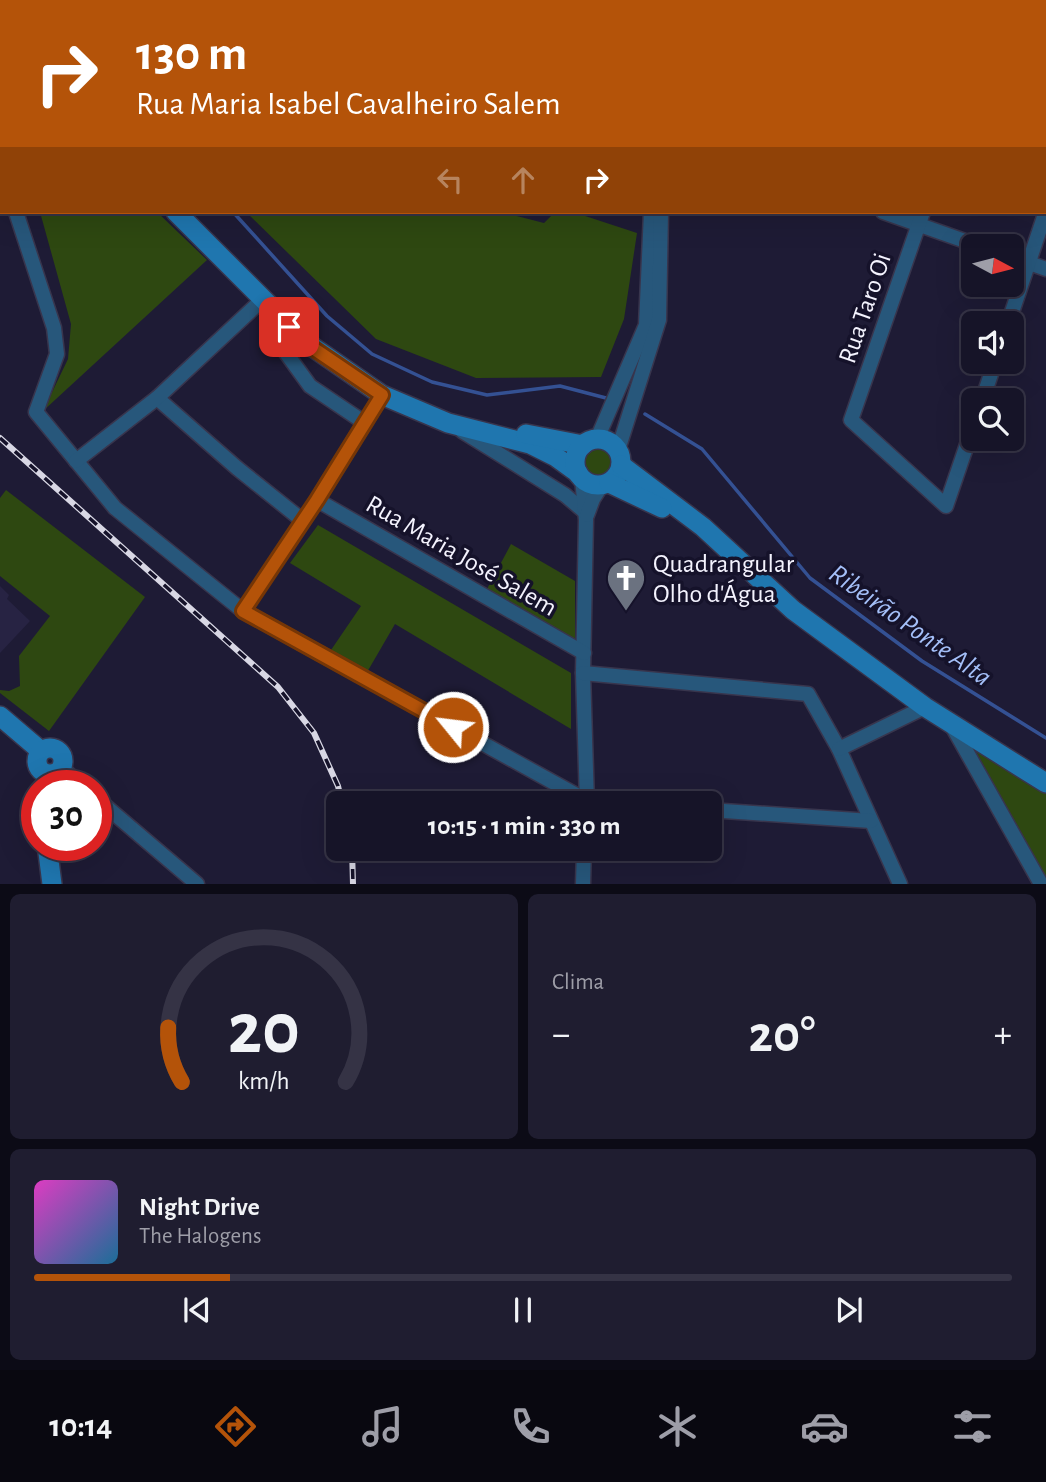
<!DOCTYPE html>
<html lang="pt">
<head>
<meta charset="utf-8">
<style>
  body { margin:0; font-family:"Alegreya Sans",sans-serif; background:#1f1d30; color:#f1f3f6; height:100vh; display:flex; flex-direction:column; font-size:26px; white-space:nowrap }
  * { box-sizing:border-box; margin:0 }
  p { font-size:23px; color:#9e9ea8 }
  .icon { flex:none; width:38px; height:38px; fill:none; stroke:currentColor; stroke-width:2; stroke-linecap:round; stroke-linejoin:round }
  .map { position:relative; height:884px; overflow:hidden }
  .details { display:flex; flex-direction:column; gap:10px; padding:10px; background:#0c0b16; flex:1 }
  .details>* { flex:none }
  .guide { position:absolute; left:0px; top:0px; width:1046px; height:214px; box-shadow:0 7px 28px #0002,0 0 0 2px #353345; background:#b45309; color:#fff; overflow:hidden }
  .needle { width:46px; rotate:97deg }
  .fabs { position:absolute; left:961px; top:234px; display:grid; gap:14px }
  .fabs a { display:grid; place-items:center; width:63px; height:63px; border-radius:10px; background:#161428; box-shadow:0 7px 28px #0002,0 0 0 2px #353345; font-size:35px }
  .speed { position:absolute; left:21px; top:770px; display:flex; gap:14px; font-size:35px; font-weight:700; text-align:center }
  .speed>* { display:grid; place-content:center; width:91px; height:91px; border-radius:50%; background:#161428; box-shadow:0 7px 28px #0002,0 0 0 2px #353345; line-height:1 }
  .speed .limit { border:10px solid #d22; background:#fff; color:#111 }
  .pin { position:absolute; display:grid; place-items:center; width:60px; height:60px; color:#fff; margin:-30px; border-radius:14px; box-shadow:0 4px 10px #0006 }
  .me { position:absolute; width:77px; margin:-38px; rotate:299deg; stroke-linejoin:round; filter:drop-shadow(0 0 5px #0008) }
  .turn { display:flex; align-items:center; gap:24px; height:147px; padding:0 21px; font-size:32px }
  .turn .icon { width:91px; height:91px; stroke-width:2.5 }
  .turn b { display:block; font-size:49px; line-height:60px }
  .lanes { display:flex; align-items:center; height:66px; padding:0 21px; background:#0003; justify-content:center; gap:35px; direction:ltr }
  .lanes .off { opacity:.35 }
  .big { font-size:52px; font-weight:700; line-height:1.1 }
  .details .widget { flex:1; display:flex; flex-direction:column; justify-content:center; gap:10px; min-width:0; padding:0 24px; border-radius:10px; background:#1f1d30 }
  .details .dial { align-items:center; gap:0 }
  .dial svg { height:182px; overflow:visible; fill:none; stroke:#353345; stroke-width:7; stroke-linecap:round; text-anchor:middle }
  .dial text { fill:#f1f3f6; stroke:none }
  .song { display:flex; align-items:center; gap:21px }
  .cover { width:84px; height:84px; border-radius:10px; background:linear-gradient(135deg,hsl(310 70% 55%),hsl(200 70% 35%)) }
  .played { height:7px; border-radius:4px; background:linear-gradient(90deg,#b45309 20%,#353345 20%) }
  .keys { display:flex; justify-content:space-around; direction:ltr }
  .heat { display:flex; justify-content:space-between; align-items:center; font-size:38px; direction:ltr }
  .details .tiles { flex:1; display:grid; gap:10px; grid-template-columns:1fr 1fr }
  .widget:last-child { grid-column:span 2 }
  .trip { position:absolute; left:326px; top:791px; width:396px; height:70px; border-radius:10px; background:#161428; box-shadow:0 7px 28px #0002,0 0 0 2px #353345; font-weight:700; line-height:70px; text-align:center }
  .menu { display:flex; height:112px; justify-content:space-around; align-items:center; background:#090810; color:#9e9ea8 }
  .menu .icon { width:49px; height:49px }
  .menu .active { color:#b45309 }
  .menu b { font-size:32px; color:#f1f3f6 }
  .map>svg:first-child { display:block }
</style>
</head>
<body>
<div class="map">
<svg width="1046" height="884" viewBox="0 0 1046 884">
  <rect width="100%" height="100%" fill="#1e1b35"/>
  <!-- built -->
  <polygon fill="#272343" points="0,586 9,595 7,599 30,621 0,653"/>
  <!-- green -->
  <g fill="#2e4811">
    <polygon points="40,212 157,212 207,260 43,411 68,359 71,324"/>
    <polygon points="246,212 501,212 544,223 555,212 573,212 637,233 624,319 601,377 476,378 376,339"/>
    <circle cx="598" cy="462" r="18"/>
    <polygon points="6,490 145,597 49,731 0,693 0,690 9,691 20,686 19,656 50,616 0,576 0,498"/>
    <polygon points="318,525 571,673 571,729 395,624 366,674 331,650 361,606 290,563"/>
    <polygon points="511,544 575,581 575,640 487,589"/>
    <polygon points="975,750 1046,790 1046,877"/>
  </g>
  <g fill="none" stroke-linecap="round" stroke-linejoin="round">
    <!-- stream -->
    <g stroke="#345193" stroke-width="3.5">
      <polyline points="115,0 115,2"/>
      <polyline points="233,212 327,316 372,354 432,382 487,395 560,386 606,398"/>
      <polyline points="645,414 702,449 810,578 922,661 1046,738"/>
    </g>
    <!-- minor casing -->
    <g stroke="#38354d" stroke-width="17">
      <g id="minor">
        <polyline points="465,2 466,0"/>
        <polyline points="589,2 590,0"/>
        <polyline points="749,2 749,0"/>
        <polyline points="874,2 874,0"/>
        <polyline points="995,2 996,0"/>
        <polyline points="0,116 2,114"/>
        <polyline points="0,164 2,169"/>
        <polyline points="16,212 54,328 57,354 36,412 115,508 243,611 587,801 617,803"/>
        <polyline points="883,212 982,247"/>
        <polyline points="923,212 851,420 946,506 973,427"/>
        <polyline points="1012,257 1046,269"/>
        <polyline points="272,310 281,346 310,386 365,423"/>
        <polyline points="1008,324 1046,211"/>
        <polyline points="157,398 237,468 302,520"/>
        <polyline points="982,401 995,362"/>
        <polyline points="462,431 565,495 585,512"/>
        <polyline points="597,439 646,325 651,212"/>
        <polyline points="618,450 659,320 661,212"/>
        <polyline points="76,461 157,398 262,300"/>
        <polyline points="582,479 586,520 583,673 587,803"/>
        <polyline points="317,500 584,653"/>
        <polyline points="587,515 593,499 602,485"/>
        <polyline points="243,611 317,500 382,395"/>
        <polyline points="583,673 808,694 839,749 900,884"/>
        <polyline points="951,724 1041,884"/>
        <polyline points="839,749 925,707"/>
        <polyline points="62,768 82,786"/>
        <polyline points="96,798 197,884"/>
        <polyline points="709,810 871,821"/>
        <polyline points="583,884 584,849"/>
      </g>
    </g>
    <!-- secondary casing -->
    <g stroke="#38354d" stroke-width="22">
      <g id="secondary">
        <polyline points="78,0 78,2"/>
        <polyline points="176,212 307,343 382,395 448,423 530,444 556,457 578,473"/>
        <polyline points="526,434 583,445"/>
        <circle cx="598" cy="462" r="23"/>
        <polyline points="621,465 703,527 793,610 925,707 1046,783"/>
        <polyline points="609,483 662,508"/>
        <polyline points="0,716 41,751"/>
        <circle cx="50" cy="761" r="13"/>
        <polyline points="47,845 52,884"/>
      </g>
    </g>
    <!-- minor -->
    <use href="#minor" stroke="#27577b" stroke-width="14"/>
    <!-- secondary -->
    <use href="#secondary" stroke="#1f76af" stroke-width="19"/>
    <!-- rail casing -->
    <g stroke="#d8d7e4" stroke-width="6">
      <g id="rail">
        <polyline points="0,438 278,687 314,733 338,786 342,803"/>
        <polyline points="352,849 353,884"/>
      </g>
    </g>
    <!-- rail -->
    <use href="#rail" stroke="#15122a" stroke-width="3.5" stroke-dasharray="10" stroke-linecap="butt"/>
  </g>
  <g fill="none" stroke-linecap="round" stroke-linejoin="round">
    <!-- route casing -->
    <g stroke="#753606" stroke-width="18">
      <polyline id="route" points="289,327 307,344 382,395 317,500 243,611 453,727"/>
    </g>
    <!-- route -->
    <use href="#route" stroke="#b45309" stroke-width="12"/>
  </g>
  <!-- icons -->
  <defs>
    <g id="church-pin" transform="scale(2.0125)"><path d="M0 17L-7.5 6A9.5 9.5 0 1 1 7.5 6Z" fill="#6b7280" stroke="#15122a"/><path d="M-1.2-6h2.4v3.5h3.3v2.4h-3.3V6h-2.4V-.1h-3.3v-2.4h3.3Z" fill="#fff"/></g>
  </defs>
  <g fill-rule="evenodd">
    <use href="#church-pin" x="626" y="578"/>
  </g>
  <g text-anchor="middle" stroke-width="7" stroke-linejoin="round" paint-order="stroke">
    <!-- street labels -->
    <g font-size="26" fill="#f4f3fe" stroke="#15122a">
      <text transform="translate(864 308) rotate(-71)" y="9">Rua Taro Oi</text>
      <text transform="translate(462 555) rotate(30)" y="9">Rua Maria José Salem</text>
    </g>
    <!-- poi labels -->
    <g font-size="26" fill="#f4f3fe" stroke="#15122a" text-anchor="start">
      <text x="653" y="572">Quadrangular<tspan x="653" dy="30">Olho d'Água</tspan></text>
    </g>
    <!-- water labels -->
    <g font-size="28" font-style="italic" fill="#a4bff8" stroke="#15122a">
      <text transform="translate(911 624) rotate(35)" y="10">Ribeirão Ponte Alta</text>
    </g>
  </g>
</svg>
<div class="fabs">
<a><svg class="needle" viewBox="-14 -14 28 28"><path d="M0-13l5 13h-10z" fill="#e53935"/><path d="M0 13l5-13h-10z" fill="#9e9ea8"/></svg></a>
<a><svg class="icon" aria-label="sound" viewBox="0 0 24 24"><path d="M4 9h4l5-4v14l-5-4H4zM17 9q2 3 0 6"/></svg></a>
<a><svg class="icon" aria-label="search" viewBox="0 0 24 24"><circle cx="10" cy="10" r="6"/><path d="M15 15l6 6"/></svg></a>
</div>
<div class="speed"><div class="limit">30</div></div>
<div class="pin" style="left:289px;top:327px;background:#d93025"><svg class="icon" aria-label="arrive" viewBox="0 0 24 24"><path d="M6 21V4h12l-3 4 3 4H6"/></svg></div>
<svg class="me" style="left:453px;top:727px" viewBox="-20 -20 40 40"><circle r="17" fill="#b45309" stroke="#fff" stroke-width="3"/><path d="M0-11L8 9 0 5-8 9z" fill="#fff"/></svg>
<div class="trip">10:15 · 1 min · 330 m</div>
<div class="guide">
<div class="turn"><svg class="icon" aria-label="right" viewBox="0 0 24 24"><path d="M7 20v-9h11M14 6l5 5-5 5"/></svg><div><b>130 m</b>Rua Maria Isabel Cavalheiro Salem</div></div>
<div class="lanes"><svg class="icon off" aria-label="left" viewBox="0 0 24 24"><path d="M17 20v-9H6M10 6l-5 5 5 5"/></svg><svg class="icon off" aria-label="ahead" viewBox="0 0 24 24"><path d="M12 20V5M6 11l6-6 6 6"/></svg><svg class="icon" aria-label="right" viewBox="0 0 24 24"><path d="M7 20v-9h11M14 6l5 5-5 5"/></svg></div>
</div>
</div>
<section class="details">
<div class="tiles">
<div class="widget dial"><svg viewBox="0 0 100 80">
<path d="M14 69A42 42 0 1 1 86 69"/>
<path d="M14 69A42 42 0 0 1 8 45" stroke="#b45309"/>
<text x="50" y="56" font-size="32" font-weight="700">20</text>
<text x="50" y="72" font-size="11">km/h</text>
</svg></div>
<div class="widget"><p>Clima</p>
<div class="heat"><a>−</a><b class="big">20°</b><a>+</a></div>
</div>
<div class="widget">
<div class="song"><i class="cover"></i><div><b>Night Drive</b><p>The Halogens</p></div></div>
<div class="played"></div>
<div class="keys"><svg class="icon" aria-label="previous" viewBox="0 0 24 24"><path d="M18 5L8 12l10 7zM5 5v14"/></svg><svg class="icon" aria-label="pause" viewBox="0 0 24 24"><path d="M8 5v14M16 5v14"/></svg><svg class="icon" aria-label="next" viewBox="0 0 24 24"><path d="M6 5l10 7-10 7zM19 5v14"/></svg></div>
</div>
</div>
</section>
<nav class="menu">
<b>10:14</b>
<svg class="icon active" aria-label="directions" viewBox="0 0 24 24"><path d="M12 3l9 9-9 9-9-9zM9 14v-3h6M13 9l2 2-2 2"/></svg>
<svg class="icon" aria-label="music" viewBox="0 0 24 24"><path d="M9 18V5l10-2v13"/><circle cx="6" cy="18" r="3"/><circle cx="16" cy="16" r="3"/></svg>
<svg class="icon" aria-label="phone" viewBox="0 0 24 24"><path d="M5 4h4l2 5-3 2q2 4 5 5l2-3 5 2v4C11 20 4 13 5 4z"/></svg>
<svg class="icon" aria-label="climate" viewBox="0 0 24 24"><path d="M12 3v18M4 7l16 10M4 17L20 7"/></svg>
<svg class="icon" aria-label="car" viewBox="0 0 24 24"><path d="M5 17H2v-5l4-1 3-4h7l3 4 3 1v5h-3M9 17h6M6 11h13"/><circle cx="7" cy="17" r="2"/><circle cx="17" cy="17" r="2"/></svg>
<svg class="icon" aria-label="filters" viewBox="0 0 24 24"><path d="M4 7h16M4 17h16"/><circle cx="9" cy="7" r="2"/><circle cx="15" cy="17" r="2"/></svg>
</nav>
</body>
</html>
